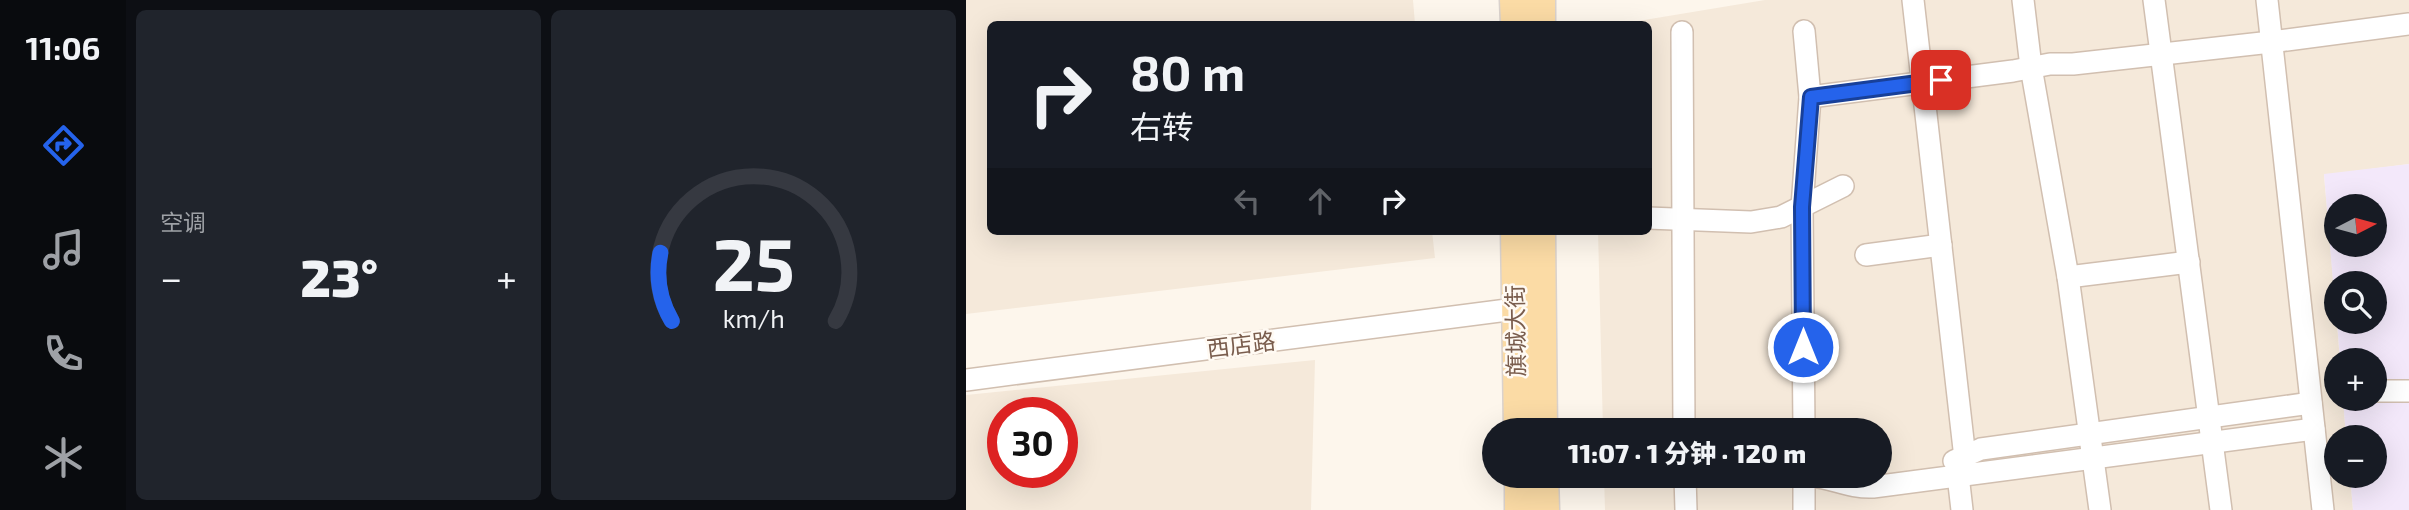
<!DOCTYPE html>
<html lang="zh">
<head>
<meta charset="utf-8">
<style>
  body { margin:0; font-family:"Exo 2","Noto Sans SC",sans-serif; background:#20242c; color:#f1f3f6; height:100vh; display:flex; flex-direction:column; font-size:26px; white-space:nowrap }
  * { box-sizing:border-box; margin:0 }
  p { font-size:23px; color:#9ea1a6 }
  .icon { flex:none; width:38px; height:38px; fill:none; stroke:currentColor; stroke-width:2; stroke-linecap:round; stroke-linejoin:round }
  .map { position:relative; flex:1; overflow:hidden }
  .sheet { display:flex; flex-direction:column; gap:10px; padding:10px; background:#0d0f14; width:840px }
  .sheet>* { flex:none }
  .banner { position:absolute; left:21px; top:21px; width:665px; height:214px; border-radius:10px; box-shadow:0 7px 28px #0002; background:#171b24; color:#f1f3f6; overflow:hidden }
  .needle { width:46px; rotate:84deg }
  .controls { position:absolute; left:1358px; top:194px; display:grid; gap:14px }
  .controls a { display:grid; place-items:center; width:63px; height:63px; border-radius:50%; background:#171b24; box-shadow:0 7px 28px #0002; font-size:35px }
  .speed { position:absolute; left:21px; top:397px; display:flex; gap:14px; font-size:35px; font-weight:700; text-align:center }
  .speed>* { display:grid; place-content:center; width:91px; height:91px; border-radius:50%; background:#171b24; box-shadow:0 7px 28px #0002; line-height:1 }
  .speed .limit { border:10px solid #d22; background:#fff; color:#111 }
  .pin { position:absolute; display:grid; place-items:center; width:60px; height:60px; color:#fff; margin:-30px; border-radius:14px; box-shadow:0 4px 10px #0006 }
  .me { position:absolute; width:77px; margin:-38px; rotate:0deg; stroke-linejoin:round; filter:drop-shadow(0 0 5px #0008) }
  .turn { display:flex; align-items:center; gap:24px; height:147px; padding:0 28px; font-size:32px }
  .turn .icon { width:91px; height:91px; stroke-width:2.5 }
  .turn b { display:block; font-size:49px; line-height:60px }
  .lanes { display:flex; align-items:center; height:66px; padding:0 28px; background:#0003; justify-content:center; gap:35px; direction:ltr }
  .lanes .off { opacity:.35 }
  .big { font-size:52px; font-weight:800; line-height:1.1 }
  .sheet .widget { flex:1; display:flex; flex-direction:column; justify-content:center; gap:10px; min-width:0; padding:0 24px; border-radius:10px; background:#20242c }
  .sheet .dial { align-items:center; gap:0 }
  .dial svg { height:182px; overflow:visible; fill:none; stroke:#363941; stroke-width:7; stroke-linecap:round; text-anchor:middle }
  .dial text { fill:#f1f3f6; stroke:none }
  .heat { display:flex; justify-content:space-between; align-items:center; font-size:38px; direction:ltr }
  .sheet .tiles { flex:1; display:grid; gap:10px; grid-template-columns:repeat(2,1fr) }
  .trip { position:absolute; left:516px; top:418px; width:410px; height:70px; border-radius:35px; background:#171b24; box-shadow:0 7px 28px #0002; font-weight:800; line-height:70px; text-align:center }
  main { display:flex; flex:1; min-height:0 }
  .tab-bar { display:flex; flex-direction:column; width:126px; justify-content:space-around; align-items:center; background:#090b0e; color:#9ea1a6 }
  .tab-bar .icon { width:49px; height:49px }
  .tab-bar .current { color:#2563eb }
  .tab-bar b { font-size:32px; color:#f1f3f6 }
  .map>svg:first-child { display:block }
</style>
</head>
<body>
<main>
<nav class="tab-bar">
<b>11:06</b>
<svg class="icon current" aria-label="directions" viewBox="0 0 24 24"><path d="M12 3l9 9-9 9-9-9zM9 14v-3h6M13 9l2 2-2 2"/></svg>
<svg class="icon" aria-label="music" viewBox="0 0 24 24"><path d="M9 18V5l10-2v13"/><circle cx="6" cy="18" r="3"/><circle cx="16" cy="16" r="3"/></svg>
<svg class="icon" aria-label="phone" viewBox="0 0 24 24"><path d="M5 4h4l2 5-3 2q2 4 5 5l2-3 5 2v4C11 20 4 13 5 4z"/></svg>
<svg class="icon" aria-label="climate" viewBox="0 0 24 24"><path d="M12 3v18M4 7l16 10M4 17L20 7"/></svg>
</nav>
<section class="sheet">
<div class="tiles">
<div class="widget"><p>空调</p>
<div class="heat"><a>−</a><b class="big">23°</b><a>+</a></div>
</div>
<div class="widget dial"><svg viewBox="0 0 100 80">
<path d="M14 69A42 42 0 1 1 86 69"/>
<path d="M14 69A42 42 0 0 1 9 39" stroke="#2563eb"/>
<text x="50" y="56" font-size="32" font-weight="700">25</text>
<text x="50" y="72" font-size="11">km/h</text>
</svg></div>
</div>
</section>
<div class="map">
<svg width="1443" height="510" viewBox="0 0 1443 510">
  <rect width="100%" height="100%" fill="#fdf6ec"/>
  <!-- residential -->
  <g fill="#f5e9da" fill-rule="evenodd">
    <polygon points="0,0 447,0 449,24 24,24 24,231 466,231 469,258 0,314"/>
    <polygon points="799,0 1443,0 1443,164 1358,175 1374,360 1370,360 1370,399 1377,399 1380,437 1370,438 1370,476 1384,476 1387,510 639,510 638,476 914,476 914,430 637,430 632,231 682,231 682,24 654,24"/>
    <path d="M349,360L345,510H0V395ZM37,413H96V472H37Z"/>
  </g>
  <!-- education -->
  <path fill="#f3e8fa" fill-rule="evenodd" d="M1443,164V510H1387L1384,476H1409V438L1380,437L1377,399H1409V360H1374L1371,322H1409V284H1370V318L1358,174ZM1370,206H1409V245H1370Z"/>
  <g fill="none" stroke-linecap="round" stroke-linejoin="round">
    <!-- minor casing -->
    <g stroke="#d1bfb0" stroke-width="24">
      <g id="minor">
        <polyline points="947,0 999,458 993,484 996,510"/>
        <polyline points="1057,0 1065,67 1102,277 1134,510"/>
        <polyline points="1188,0 1255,510"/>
        <polyline points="1301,0 1357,510"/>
        <polyline points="838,31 844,97 836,207 838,430"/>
        <polyline points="716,32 718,430"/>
        <polyline points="844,97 1047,71 1084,64 1107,64 1305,42 1443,24"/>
        <polyline points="682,218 785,222 815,217 877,186"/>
        <polyline points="900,255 975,245"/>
        <polyline points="1102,277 1223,262"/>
        <polyline points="0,380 549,309"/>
        <polyline points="1409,391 1443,391"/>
        <polyline points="988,461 1015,449 1345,403"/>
        <polyline points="719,476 720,510"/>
        <polyline points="838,476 838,510"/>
        <path d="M847,476C869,479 885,488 907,487L1348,429"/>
      </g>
    </g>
    <!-- major casing -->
    <g stroke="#dad2cd" stroke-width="31">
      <g id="major">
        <polyline points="548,0 549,24"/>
        <polyline points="575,0 575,24"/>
        <polyline points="549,231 552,430"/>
        <polyline points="575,231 577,430"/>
        <polyline points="553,476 553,510"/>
        <polyline points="578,476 579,510"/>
      </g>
    </g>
    <!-- minor -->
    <use href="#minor" stroke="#fff" stroke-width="21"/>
    <!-- major -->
    <use href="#major" stroke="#fbdba5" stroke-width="28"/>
  </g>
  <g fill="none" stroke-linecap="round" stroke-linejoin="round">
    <!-- route casing -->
    <g stroke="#184099" stroke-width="18">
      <polyline id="route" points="837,347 836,207 845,97 975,80"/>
    </g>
    <!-- route -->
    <use href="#route" stroke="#2563eb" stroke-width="12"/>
  </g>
  <g text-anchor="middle" stroke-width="5" stroke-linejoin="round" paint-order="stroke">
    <!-- street labels -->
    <g font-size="23" fill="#7a5d4d" stroke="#fffaf3">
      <text transform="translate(550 331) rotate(-91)" y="8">旗城大街</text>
      <text transform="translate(275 345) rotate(-7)" y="8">西店路</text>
    </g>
  </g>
</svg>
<div class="controls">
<a><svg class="needle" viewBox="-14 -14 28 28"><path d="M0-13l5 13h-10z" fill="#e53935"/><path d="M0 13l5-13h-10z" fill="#9ea1a6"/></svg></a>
<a><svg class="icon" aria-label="search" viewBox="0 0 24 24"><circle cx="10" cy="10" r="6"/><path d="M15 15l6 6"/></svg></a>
<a>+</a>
<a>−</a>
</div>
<div class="speed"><div class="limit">30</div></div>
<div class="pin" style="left:975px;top:80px;background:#d93025"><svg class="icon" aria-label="arrive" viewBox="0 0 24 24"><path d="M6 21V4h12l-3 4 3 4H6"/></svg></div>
<svg class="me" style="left:837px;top:347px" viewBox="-20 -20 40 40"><circle r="17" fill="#2563eb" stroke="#fff" stroke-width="3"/><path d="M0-11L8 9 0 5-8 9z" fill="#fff"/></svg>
<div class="trip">11:07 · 1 分钟 · 120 m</div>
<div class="banner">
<div class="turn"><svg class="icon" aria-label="right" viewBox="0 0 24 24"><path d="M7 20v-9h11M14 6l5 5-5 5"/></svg><div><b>80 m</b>右转</div></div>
<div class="lanes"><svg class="icon off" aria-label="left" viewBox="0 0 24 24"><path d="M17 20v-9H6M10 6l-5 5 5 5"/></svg><svg class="icon off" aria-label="ahead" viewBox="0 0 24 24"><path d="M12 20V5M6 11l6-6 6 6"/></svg><svg class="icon" aria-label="right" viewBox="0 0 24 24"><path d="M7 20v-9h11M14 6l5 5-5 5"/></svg></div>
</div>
</div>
</main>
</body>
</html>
